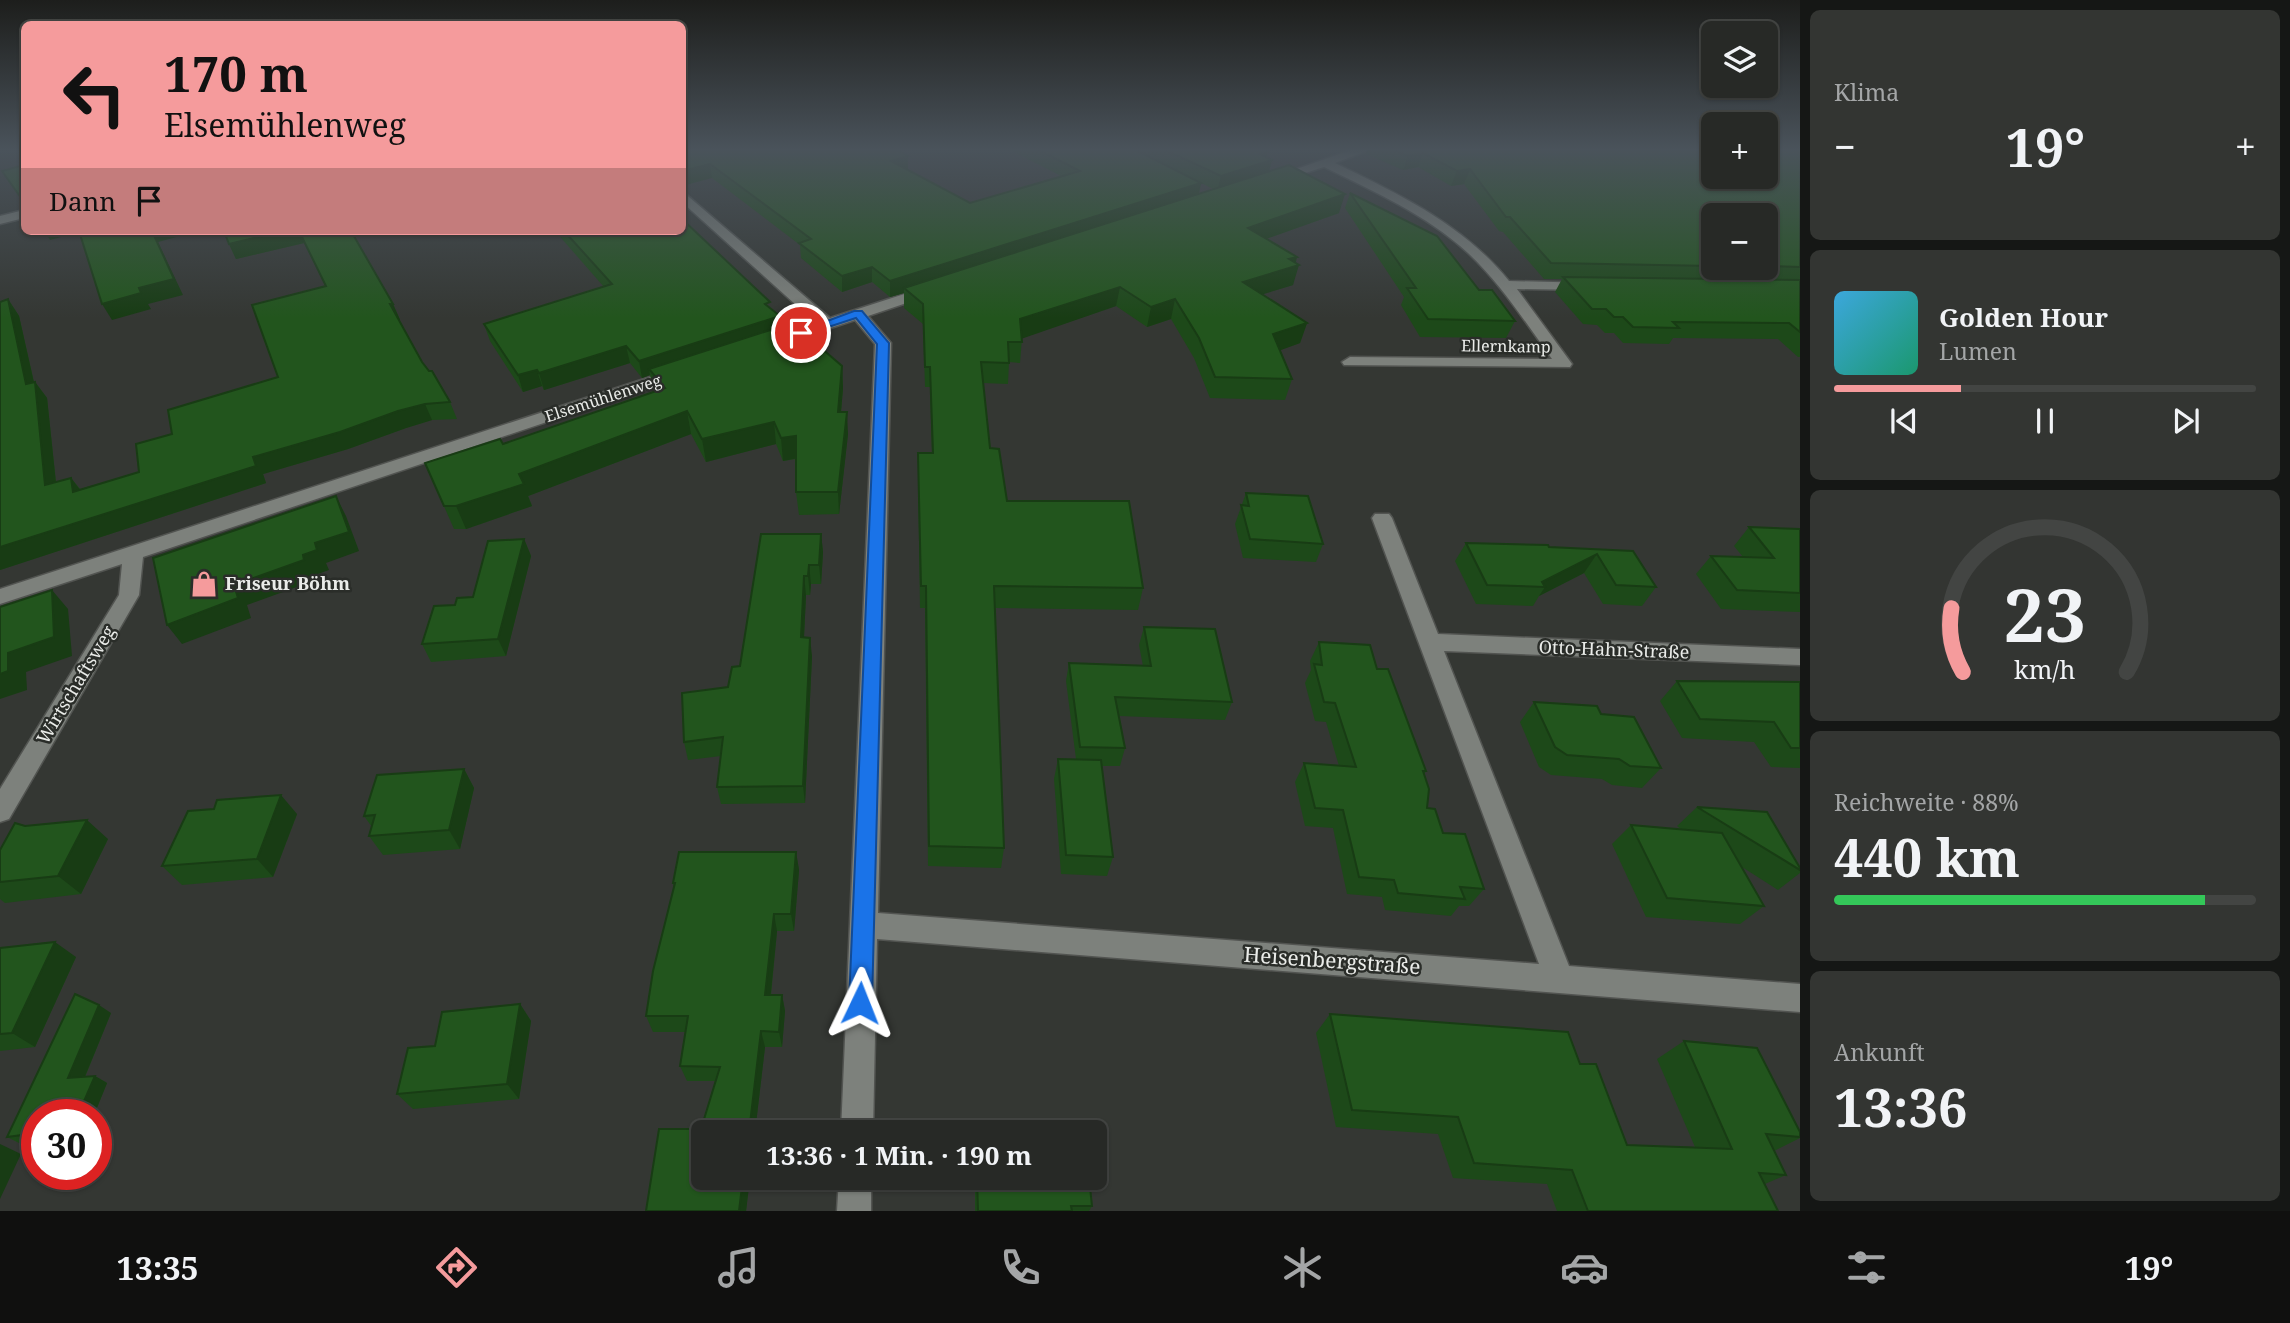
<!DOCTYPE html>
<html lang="de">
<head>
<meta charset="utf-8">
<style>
  body { margin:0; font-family:"Noto Serif",serif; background:#333532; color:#f1f3f6; height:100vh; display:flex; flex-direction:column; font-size:26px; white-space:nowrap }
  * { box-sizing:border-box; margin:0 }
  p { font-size:23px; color:#a4a6a7 }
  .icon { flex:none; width:38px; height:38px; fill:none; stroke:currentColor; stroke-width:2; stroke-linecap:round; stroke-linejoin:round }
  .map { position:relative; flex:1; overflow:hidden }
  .drawer { display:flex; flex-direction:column; gap:10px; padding:10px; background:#151715; width:490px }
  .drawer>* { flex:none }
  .hud { position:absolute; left:21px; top:21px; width:665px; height:214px; border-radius:10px; box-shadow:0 2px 5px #0004,0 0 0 2px #434543; background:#f59b9c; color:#111; overflow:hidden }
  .tools { position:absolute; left:1701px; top:21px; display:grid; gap:14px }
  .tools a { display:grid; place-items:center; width:77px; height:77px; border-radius:10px; background:#272926; box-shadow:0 2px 5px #0004,0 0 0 2px #434543; font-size:35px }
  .speed { position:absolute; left:21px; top:1099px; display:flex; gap:14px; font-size:35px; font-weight:700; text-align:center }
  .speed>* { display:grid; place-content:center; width:91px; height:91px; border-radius:50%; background:#272926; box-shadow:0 2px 5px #0004,0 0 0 2px #434543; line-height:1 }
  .speed .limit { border:10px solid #d22; background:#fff; color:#111 }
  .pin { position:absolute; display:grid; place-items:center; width:60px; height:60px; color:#fff; margin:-30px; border:4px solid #fff; border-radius:50%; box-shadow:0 2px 7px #0007 }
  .me { position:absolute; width:77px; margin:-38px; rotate:2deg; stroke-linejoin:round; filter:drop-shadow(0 0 5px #0008) }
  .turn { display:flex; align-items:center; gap:24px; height:147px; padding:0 28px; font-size:32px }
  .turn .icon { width:91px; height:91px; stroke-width:2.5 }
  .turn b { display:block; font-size:49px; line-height:60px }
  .then { display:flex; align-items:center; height:66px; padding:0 28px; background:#0003; gap:14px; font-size:26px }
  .big { font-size:52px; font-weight:700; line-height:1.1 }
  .drawer .tile { flex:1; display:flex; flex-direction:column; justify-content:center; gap:10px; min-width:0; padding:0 24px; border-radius:10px; background:#333532 }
  .drawer .dial { align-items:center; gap:0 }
  .dial svg { height:182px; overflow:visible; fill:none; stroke:#434543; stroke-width:7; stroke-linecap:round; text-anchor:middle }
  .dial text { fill:#f1f3f6; stroke:none }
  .song { display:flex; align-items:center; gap:21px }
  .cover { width:84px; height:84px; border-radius:10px; background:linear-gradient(135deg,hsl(200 70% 55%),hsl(160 70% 35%)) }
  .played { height:7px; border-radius:4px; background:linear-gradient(90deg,#f59b9c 30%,#434543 30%) }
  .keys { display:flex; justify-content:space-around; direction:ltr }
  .heat { display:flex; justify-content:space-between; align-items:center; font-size:38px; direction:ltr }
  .charge { height:10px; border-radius:5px; background:linear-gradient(90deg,#34c759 88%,#434543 0) }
  .trip { position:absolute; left:691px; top:1120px; width:416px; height:70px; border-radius:10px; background:#272926; box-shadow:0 2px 5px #0004,0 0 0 2px #434543; font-weight:700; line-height:70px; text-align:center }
  .menu { display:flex; height:112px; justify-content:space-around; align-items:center; background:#10100f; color:#a4a6a7 }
  .menu .icon { width:49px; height:49px }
  .menu .active { color:#f59b9c }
  .menu b { font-size:32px; color:#f1f3f6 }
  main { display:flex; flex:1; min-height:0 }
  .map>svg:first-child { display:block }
</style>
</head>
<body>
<main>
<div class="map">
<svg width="1800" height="1211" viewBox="0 0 1800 1211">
  <rect width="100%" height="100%" fill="#343733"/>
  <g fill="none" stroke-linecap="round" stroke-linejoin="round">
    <!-- minor casing -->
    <g stroke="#525451" stroke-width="3">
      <g id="minor">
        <path d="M1354,149H1372L1335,163C1399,194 1464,225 1509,281L1593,283L1595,286L1588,290L1517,289L1572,364L1570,367L1344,365L1342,362L1350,357L1552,359C1526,323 1501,284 1468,253C1427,215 1373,191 1324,167L1271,184L1265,180Z"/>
        <polygon points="682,191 830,318 926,287 931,286 938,290 936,293 868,316 891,343 878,913 1539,964 1372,518 1375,514 1389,514 1392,518 1438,634 1800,649 1800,665 1444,651 1569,966 1800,984 1800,1012 877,939 873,1132 841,1132 875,344 855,320 782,344 770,344 768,341 770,338 816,323 682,202"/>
        <polygon points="24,210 24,218 0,224 0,216"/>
        <polygon points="678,368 684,370 686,373 684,376 143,557 139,595 9,819 0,822 0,789 119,595 122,564 0,604 0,589"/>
        <polygon points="839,1178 871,1178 871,1211 837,1211"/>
      </g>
    </g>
    <!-- minor -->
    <use href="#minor" fill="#7d817c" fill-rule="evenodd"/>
  </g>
  <!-- wall -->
  <g fill="#1d4919" fill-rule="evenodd">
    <path d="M682,149L908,170L970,203L1061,176L1008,149H1262L1266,157L1272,160L1269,171L1339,213L1266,239L1296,263L1293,285L1262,294L1307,323L1300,343L1280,350L1292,379L1285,400L1210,398L1194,358L1171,319L1147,327L1116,306L1022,338L1020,363L1009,362L1008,384L983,383L990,448L1007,501L1143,588L1138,610L994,608L1004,848L1001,868L928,866L925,608H920L918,474V453H932L930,387H925L923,324L904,308V293L890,297L872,282L842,292L801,258L800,245L712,178ZM1201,183L1213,189L1199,194Z"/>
    <path d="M1368,149H1800V357H1798L1778,339L1673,338L1669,344L1623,343L1614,333H1605L1597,325L1583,324L1555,292L1562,279H1544L1503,232L1499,231L1464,184L1451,186L1418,167L1403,170L1366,154ZM1713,215H1766V268H1713Z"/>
    <polygon points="1350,193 1515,321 1506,338 1420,337 1401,305 1404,297 1345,208"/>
    <polygon points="351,231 393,304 400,320 399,320 422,362 450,402 457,419 432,420 406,428 348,449 263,474 266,483 0,570 0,302 8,299 19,316 34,382 35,382 47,398 56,482 71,478 80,489 139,472 172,434 278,377 326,287 304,243 236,259 229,244"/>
    <polygon points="555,231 682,231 770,308 781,327 842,366 843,388 841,412 848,434 839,514 799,515 796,492 796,459 783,461 776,444 706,462 691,434 528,496 532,506 466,529 454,529 425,463 503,444 654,392 650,375 642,378 630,363 544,390 542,386 523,392 490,341 484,324 604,287"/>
    <polygon points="1246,493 1323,544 1316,562 1243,558 1235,524"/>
    <polygon points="1749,527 1800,529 1800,612 1721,609 1696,574 1711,556 1743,557 1734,546"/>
    <polygon points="821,534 823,552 821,584 811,584 810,595 806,595 804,637 812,656 805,803 721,804 717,787 721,756 688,760 684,742 728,687"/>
    <polygon points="524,539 531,556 506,656 431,662 422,644 455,605 473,597"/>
    <polygon points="1466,543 1633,551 1656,587 1642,606 1603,604 1584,573 1539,596 1533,606 1476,604 1455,561"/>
    <polygon points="1144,627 1232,702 1225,720 1119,716 1125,748 1120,766 1102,766 1113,857 1107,876 1061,874 1054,779 1058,759 1076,759 1066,681 1069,663 1143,666 1139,645"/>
    <polygon points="1319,642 1377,669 1426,771 1424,775 1427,808 1443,833 1484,889 1469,906 1459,906 1451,916 1385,910 1382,897 1347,894 1333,828 1305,826 1295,782 1304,763 1339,766 1326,722 1315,721 1305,683 1311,670 1310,661"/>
    <polygon points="1677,681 1800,682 1800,768 1771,767 1754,742 1682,738 1660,701"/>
    <polygon points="1534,702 1601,714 1661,768 1642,788 1612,785 1602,779 1551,775 1539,767 1520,722"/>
    <polygon points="464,769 474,788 460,849 383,855 369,836 372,827 364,816"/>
    <polygon points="1697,807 1800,868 1800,873 1778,890 1742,867 1764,906 1740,924 1646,917 1612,844 1631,825 1682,830 1677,826"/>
    <polygon points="297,814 273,877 182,885 162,866"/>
    <polygon points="25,826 108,839 81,894 5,903 0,899 0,850"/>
    <polygon points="679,852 796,852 799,870 794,931 777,931 771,995 782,995 785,1011 782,1047 765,1047 755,1132 704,1132 704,1178 750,1178 746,1211 646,1211 659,1129 701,1129 715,1081 687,1081 680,1066 686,1032 653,1032 646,1016 653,971 674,888 673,883"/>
    <polygon points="0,948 76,957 35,1047 0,1051"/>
    <polygon points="520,1004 531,1021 519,1099 413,1109 397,1094"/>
    <polygon points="111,1013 85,1077 95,1076 107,1083 94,1115 37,1115 37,1142 21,1144 7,1137"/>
    <polygon points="1330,1014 1580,1064 1627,1145 1695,1147 1657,1059 1684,1041 1800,1132 1800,1138 1774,1151 1786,1175 1765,1184 1778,1211 1557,1211 1547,1184 1453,1178 1438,1134 1336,1127 1316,1033"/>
    <polygon points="975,1178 1089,1178 1092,1206 1089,1211 975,1211"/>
  </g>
  <!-- shaded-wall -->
  <g fill="#183c14">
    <polygon points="1268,152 1265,162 1272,160 1268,175 1217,191 1221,176 1260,154"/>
    <polygon points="1423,153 1418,167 1403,170 1408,156"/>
    <polygon points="908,156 908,170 891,161"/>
    <polygon points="710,164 712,178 682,186 682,171"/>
    <polygon points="1470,169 1464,184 1451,186 1457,171"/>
    <polygon points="1201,183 1198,197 904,288 904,293 890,297 890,281"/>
    <polygon points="1345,194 1339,213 1243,247 1248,228"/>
    <polygon points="45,231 83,231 50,240"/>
    <polygon points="152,231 199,231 158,242 183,295 148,304 151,309 112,320 102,304"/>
    <polygon points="283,231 298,231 304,243 236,259 229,244"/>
    <polygon points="1297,257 1295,266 1299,265 1293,285 1238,302 1243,282 1289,259"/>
    <polygon points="872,267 872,282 842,292 842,276"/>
    <polygon points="1120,287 1116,306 1018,340 1020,319"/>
    <polygon points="8,299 19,316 36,392 35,382 47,398 58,503 45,485 26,384"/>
    <polygon points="1175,299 1171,319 1147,327 1151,307"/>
    <polygon points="390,304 393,304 400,320 397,321"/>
    <polygon points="780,316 782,333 649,369 650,375 642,378 639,361"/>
    <polygon points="1307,323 1300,343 1267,355 1273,334"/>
    <polygon points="626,346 630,363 544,390 539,373"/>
    <polygon points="842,366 843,388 839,434 838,412"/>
    <polygon points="537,370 542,386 523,392 518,375"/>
    <polygon points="425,404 432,420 406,428 348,449 263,474 266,483 0,570 0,547 253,457 398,411"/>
    <polygon points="687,411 691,434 528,496 532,506 466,529 456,506 519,474"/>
    <polygon points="847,412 848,434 839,514 838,492"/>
    <polygon points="774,422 776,444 706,462 702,439"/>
    <polygon points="796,436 798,458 783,461 781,438"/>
    <polygon points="71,478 84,495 73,492"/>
    <polygon points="336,496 346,516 359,551 326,563 329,570 315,575 316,580 247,605 251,618 182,644 167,625 234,585 303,555 315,543"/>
    <polygon points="821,534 823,552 821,584 819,565"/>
    <polygon points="524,539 531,556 506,656 498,639"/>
    <polygon points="1597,554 1584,573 1539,596 1545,587 1542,582"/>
    <polygon points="809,565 811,584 810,595 808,576"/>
    <polygon points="804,576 806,595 803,656 801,637"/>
    <polygon points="52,590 68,609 72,656 26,672 27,690 0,699 0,674 8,653"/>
    <polygon points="810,638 812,656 805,803 803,786"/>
    <polygon points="464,769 474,788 460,849 449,830"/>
    <polygon points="281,795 297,814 273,877 257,859"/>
    <polygon points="87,820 108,839 81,894 58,876"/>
    <polygon points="796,852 799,870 794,931 791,914"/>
    <polygon points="774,914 777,931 769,1011 765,995"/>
    <polygon points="55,942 76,957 35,1047 12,1033"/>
    <polygon points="782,995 785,1011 782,1047 779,1032"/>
    <polygon points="520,1004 531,1021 519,1099 507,1084"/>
    <polygon points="99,1005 111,1013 81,1086 68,1078"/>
    <polygon points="761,1031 765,1047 755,1132 749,1132"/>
    <polygon points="95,1076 107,1083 94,1115 78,1115"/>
    <polygon points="0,1144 21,1154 0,1199"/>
    <polygon points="743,1178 750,1178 746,1211 739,1211"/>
  </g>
  <!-- building -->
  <g fill="#22551d" stroke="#183c14" stroke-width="2">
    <polygon points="682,149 896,149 908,156 891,161 970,203 1080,171 1037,149 1134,149 1201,183 890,281 872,267 842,276 799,243 811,239 710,164 682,171"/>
    <polygon points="1163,149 1262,149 1268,152 1260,154 1272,160 1221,176"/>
    <polygon points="1392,149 1713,149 1713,177 1766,177 1766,149 1800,149 1800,267 1766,266 1766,215 1713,215 1713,266 1551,263 1510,217 1506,217 1470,169 1457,171 1423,153 1408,156"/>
    <polygon points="24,165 24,202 2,171"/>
    <polygon points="1289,165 1345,194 1248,228 1297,257 1289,259 1299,265 1243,282 1307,323 1273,334 1292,379 1215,377 1199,338 1175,299 1151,307 1120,287 1020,319 1022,342 1008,342 1009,363 981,362 990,448 999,449 1007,501 1129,501 1143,588 994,586 1004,848 929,846 926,586 921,586 918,453 933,453 930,367 925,367 923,304 904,288"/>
    <polygon points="1350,193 1437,236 1479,290 1492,290 1515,321 1428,319 1407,288 1416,288"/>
    <polygon points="682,219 770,302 765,304 780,316 639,361 626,346 539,373 537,370 518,375 484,324 612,284 564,231 682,231"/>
    <polygon points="79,231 152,231 174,279 139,288 141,293 102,304"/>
    <polygon points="224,231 283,231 229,244"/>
    <polygon points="299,231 351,231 393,304 390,304 422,362 429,371 432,371 450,402 425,404 398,411 340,432 253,457 256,466 0,547 0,302 8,299 26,384 35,382 45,485 71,478 73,492 139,472 136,444 172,434 168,410 278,377 252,305 326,286"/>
    <polygon points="1563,277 1800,280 1800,332 1789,323 1673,322 1679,328 1633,327 1623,317 1614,317 1606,309 1592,309"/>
    <polygon points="792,323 842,366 838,412 847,412 838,492 796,492 796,436 781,438 774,422 702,439 687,411 519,474 524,484 456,506 444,506 425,463 500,439 503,444 665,388 649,369"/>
    <polygon points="1246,493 1308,496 1323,544 1250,539 1241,505 1249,506"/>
    <polygon points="336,496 349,532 315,543 317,550 303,555 304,560 234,585 238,598 167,625 153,558"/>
    <polygon points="1749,527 1800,529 1800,593 1737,590 1711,556 1774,558"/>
    <polygon points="761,534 821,534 819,565 809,565 808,576 804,576 801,637 810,638 803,786 717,787 723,737 684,742 682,693 728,687 732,667 740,666"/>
    <polygon points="524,539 498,639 422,644 434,606 455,605 457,598 473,597 488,541"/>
    <polygon points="1466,543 1548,545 1549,547 1633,551 1656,587 1616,585 1597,554 1542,582 1545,587 1487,585"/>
    <polygon points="52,590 54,637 8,653 8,671 0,674 0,607"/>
    <polygon points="1144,627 1215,629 1232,702 1115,697 1125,748 1080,747 1069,663 1151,666"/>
    <polygon points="1319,642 1370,645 1377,669 1388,669 1426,771 1423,771 1429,789 1427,808 1435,809 1443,833 1465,834 1484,889 1460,887 1465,899 1398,893 1394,880 1359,877 1343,810 1315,808 1304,763 1356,767 1335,703 1324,702 1314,664 1322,665"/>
    <polygon points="1677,681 1800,682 1800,748 1791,748 1774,722 1700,719"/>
    <polygon points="1534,702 1597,706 1601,714 1634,717 1661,768 1630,766 1619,759 1567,755 1555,747"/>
    <polygon points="1058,759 1101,760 1113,857 1066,855"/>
    <polygon points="464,769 449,830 369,836 375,815 364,816 377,775"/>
    <polygon points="281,795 257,859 162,866 188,811 214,809 217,800"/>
    <polygon points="1697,807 1767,812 1800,868 1800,870"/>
    <polygon points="87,820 58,876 0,882 0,850 15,823 25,826"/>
    <polygon points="1631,825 1722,833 1764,906 1667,898"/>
    <polygon points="679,852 796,852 791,914 774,914 765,995 782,995 779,1032 761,1031 749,1132 704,1132 704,1178 743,1178 739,1211 646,1211 659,1129 701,1129 720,1067 680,1066 688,1016 646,1016 653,971 675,883 673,883"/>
    <polygon points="55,942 12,1033 0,1034 0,948"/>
    <polygon points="75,994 99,1005 68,1078 95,1076 78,1115 37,1115 37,1133 7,1137"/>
    <polygon points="520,1004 507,1084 397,1094 408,1048 435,1046 442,1012"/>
    <polygon points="1330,1014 1568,1032 1580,1064 1596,1064 1627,1145 1732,1149 1684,1041 1757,1048 1800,1132 1800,1137 1766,1134 1786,1175 1759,1173 1778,1211 1588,1211 1572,1170 1474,1163 1458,1117 1352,1110"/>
    <polygon points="977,1178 1089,1178 1092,1206 1071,1206 1072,1211 978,1211"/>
  </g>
  <!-- sky -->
  <linearGradient id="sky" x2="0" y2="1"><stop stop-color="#1d1e1c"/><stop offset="0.47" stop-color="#4a535b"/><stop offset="1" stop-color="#4a535b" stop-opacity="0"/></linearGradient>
  <rect width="1800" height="318" fill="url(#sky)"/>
  <!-- route -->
  <polygon fill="#1a73e8" stroke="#114b97" stroke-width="2" points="854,311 862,311 889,343 872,1003 868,1010 860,1014 853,1010 849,1003 877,344 856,318 801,336 795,333"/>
  <!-- icons -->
  <defs>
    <g id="shop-bare" transform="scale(2.1)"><path d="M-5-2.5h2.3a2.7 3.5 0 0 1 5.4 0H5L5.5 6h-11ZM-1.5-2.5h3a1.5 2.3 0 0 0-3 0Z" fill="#f59b9c" stroke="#2a2d29" stroke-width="2.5" paint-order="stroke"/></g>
  </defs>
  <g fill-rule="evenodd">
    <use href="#shop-bare" x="204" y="584"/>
  </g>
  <g text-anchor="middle" stroke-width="5" stroke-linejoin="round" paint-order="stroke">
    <!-- far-street labels -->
    <g font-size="16" fill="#eaece9" stroke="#2a2d29">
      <text transform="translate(1506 346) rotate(1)" y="6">Ellernkamp</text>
      <text transform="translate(603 398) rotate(-18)" y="6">Elsemühlenweg</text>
    </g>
    <!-- poi labels -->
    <g font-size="18" font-weight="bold" fill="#eaece9" stroke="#2a2d29" text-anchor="start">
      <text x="225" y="590">Friseur Böhm</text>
    </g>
    <!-- street labels -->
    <g font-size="18" fill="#eaece9" stroke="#2a2d29">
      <text transform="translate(1614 650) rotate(2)" y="6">Otto-Hahn-Straße</text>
      <text transform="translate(76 685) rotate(-59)" y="6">Wirtschaftsweg</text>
    </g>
    <!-- near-street labels -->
    <g font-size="21" fill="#eaece9" stroke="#2a2d29">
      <text transform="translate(1332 961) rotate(4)" y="7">Heisenbergstraße</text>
    </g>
  </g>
</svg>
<div class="tools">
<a><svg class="icon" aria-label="layers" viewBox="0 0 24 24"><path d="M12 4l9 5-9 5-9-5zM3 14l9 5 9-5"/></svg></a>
<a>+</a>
<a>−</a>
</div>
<div class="speed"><div class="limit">30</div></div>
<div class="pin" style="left:801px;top:333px;background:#d93025"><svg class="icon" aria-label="arrive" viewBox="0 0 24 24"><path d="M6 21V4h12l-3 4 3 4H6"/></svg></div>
<svg class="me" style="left:860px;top:1003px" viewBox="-20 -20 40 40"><path d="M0-17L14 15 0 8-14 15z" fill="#1a73e8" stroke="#fff" stroke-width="4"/></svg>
<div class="trip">13:36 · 1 Min. · 190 m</div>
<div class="hud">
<div class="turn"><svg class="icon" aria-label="left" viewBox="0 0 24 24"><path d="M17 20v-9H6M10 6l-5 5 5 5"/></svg><div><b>170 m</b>Elsemühlenweg</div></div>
<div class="then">Dann<svg class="icon" aria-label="arrive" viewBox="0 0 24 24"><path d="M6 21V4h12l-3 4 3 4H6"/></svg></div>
</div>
</div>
<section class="drawer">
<div class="tile"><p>Klima</p>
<div class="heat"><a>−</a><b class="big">19°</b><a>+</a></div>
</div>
<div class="tile">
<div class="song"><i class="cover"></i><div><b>Golden Hour</b><p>Lumen</p></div></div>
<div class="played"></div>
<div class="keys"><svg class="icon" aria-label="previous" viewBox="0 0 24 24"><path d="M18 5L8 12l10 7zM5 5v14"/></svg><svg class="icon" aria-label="pause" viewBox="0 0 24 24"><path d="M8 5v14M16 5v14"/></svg><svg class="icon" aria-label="next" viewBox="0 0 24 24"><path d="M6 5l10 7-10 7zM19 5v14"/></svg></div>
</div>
<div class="tile dial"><svg viewBox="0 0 100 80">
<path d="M14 69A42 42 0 1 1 86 69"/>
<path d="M14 69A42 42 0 0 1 9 41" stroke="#f59b9c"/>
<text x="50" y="56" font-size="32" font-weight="700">23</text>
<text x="50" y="72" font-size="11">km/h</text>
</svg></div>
<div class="tile"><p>Reichweite · 88%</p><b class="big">440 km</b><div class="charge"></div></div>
<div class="tile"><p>Ankunft</p><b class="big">13:36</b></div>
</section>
</main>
<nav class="menu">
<b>13:35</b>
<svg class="icon active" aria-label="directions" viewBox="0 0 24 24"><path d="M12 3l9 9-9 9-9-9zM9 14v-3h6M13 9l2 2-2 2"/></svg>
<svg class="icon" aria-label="music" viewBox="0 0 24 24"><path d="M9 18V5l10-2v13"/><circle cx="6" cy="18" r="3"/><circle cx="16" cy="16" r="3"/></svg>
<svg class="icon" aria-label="phone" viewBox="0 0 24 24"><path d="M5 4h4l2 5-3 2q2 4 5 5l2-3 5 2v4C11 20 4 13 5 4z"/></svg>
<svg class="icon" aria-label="climate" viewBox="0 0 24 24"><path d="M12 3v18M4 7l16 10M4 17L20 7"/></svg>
<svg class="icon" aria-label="car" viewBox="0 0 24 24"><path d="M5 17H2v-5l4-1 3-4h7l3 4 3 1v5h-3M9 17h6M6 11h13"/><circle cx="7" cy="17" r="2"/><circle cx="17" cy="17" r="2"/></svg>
<svg class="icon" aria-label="filters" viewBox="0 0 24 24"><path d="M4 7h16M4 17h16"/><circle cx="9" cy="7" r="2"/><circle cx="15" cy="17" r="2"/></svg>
<b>19°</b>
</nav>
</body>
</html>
